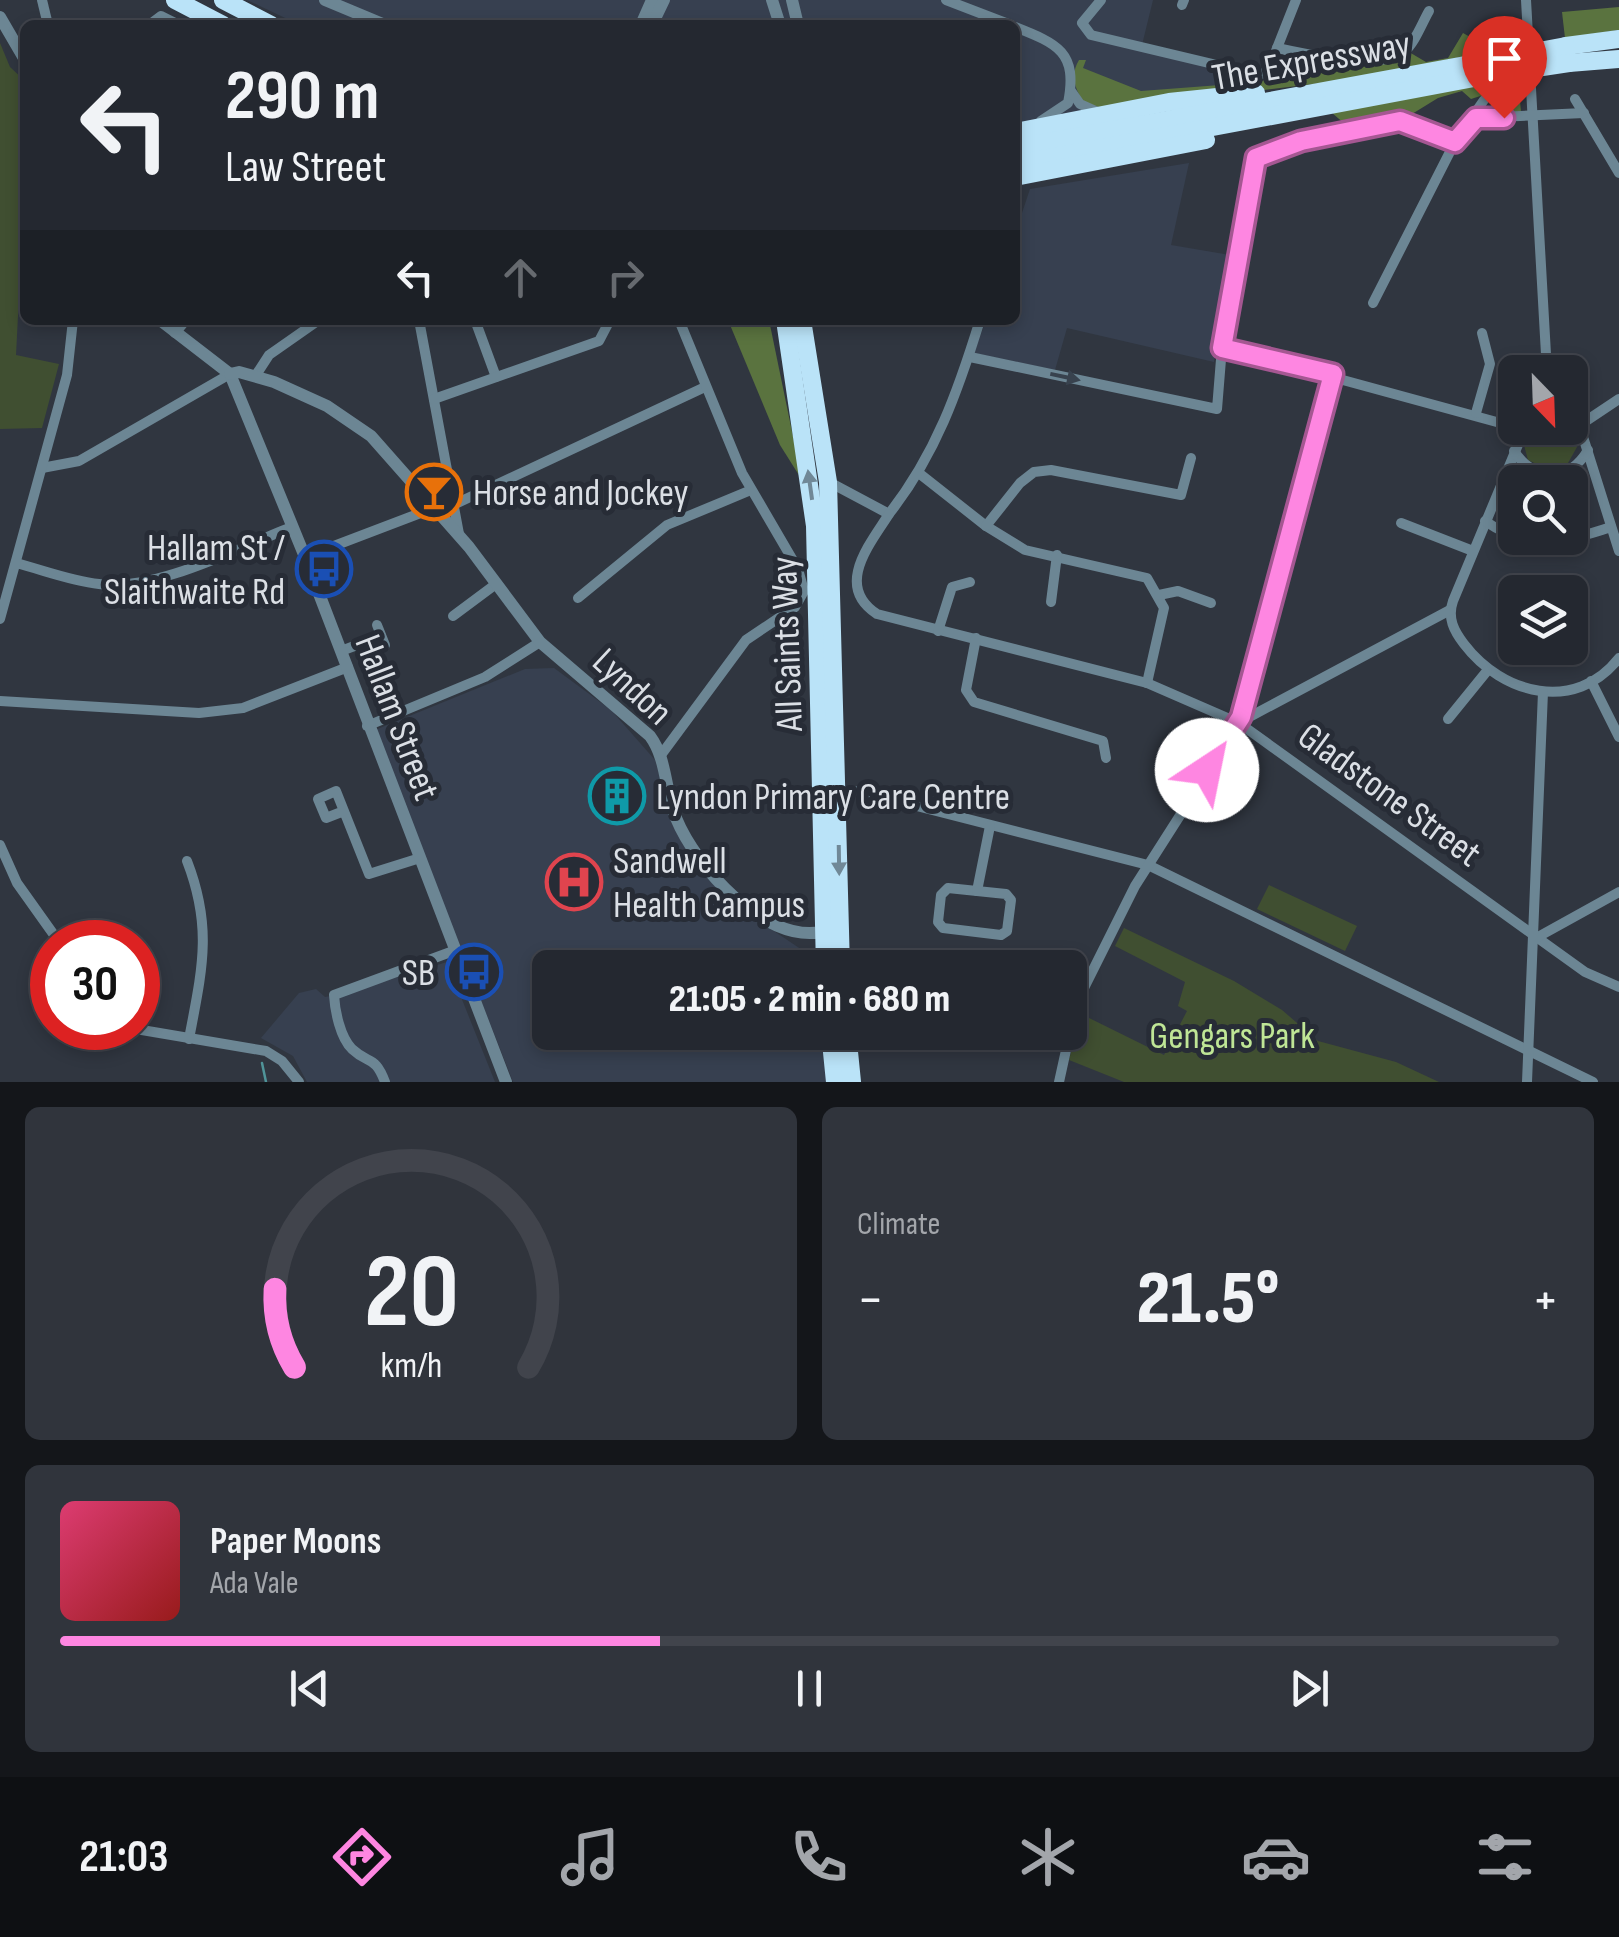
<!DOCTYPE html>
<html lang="en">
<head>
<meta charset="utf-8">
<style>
  body { margin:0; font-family:"Sofia Sans Condensed",sans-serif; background:#30343c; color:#f1f3f6; height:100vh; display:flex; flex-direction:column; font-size:38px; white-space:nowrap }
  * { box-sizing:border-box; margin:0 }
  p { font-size:32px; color:#a3a6ab }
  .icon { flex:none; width:55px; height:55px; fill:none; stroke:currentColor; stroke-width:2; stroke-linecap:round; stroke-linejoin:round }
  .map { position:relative; height:1082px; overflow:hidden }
  .side { display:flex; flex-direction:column; gap:25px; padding:25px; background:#14161a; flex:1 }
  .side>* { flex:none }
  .banner { position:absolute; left:20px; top:20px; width:1000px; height:305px; border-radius:15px; box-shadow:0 5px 15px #0003,0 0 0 2px #41444c; background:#242830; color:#f1f3f6; overflow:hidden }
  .needle { width:65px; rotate:157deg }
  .controls { position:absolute; left:1498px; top:355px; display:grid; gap:20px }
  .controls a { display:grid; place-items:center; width:90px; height:90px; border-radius:15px; background:#242830; box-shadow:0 5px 15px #0003,0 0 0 2px #41444c; font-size:50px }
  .speed { position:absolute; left:30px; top:920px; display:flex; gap:20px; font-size:50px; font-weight:700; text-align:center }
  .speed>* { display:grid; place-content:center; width:130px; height:130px; border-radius:50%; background:#242830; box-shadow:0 5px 15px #0003,0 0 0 2px #41444c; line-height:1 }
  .speed .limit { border:15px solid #d22; background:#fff; color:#111 }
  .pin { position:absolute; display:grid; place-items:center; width:85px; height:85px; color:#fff; margin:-102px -42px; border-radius:50% 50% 50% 0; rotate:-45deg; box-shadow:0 0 10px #0007 }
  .pin .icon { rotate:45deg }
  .me { position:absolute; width:110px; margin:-55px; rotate:34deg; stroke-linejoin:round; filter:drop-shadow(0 0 8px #0008) }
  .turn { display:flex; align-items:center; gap:35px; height:210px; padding:0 40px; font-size:45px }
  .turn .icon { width:130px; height:130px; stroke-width:2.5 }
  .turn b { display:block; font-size:70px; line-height:85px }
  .lanes { display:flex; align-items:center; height:95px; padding:0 40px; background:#0003; justify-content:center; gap:50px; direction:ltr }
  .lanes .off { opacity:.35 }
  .big { font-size:75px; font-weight:800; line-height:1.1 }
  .side .tile { flex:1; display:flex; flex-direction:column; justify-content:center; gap:15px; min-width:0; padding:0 35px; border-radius:15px; background:#30343c }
  .side .dial { align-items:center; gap:0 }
  .dial svg { height:260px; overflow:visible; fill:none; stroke:#41444c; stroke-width:7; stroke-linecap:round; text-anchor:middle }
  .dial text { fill:#f1f3f6; stroke:none }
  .song { display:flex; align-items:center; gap:30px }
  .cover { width:120px; height:120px; border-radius:15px; background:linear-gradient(135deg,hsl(340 70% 55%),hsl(0 70% 35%)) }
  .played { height:10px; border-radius:5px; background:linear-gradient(90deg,#fe86e1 40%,#41444c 40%) }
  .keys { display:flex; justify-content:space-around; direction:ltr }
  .heat { display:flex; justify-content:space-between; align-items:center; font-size:55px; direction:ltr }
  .side .tiles { flex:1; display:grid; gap:25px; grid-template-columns:1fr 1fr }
  .tile:last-child { grid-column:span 2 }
  .trip { position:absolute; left:532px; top:950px; width:555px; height:100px; border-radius:15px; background:#242830; box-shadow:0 5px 15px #0003,0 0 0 2px #41444c; font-weight:800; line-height:100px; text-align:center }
  .tab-bar { display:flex; height:160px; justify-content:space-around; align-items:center; background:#0e1013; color:#a3a6ab }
  .tab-bar .icon { width:70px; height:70px }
  .tab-bar .current { color:#fe86e1 }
  .tab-bar b { font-size:45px; color:#f1f3f6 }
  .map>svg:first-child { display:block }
</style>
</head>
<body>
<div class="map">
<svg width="1619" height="1082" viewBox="0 0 1619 1082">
  <rect width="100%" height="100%" fill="#303640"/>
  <!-- built -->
  <g fill="#374050">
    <polygon points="247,0 1153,0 1141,49 1259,75 1263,92 1015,132 1015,25 300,25"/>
    <polygon points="1189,163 1171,245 1230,255 1214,362 1067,328 1055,370 974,353 986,320 1015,320 1015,234 1030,189"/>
    <polygon points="554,668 611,710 655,760 671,816 731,902 814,958 815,967 550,968 550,1032 822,1033 827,1082 513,1082 375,730 525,669"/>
    <polygon points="447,962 495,1082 307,1082 293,1056 261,1038 299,993 316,989 325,997 342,994"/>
  </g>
  <!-- green -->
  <g fill="#404f31">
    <polygon points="0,43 10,67 25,81 25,279 19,296 16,355 59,364 42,428 0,429"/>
    <polygon points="1570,427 1577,447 1568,463 1547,469 1528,460 1524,445 1531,428"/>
    <polygon points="1269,885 1357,926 1345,951 1257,909"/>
    <polygon points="1124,928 1234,981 1282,1010 1318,1041 1396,1062 1439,1082 1124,1082 1069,1060 1081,1014 1164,1055 1187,1011 1178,1006 1185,982 1115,946"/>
  </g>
  <!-- forest -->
  <g fill="#5a733f">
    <polygon points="1619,7 1619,30 1565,38 1562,12"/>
    <path d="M1463,33L1488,47V52L1330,82L1107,109L1085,104C1074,88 1070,75 1079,60H1086L1083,68L1141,91L1260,82L1290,68L1316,76L1338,61L1409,52L1426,62L1448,58Z"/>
    <polygon points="1518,77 1521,112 1490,112 1493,92 1471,99 1462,91 1438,98 1412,114 1346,125 1331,112"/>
    <polygon points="728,320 769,320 802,480 780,445"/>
  </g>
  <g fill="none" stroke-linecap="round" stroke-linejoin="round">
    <!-- stream -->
    <polyline stroke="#509499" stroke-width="2.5" points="262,1063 266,1082"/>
    <!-- minor -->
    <g stroke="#6c8694" stroke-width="10">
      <polyline points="42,0 48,25"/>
      <polyline points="946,0 1011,25"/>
      <polyline points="1101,0 1082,23 1091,35 1259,75 1268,71 1296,0"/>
      <polyline points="1526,0 1547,372"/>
      <polyline points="1182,5 1184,0"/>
      <polyline points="149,25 161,16 175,23"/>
      <path d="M1015,27C1058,44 1078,52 1068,103L1041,121"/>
      <path d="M1277,48C1304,54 1381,71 1404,52C1415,43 1422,23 1429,11"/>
      <polyline points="1071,91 1080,104 1100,113"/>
      <polyline points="1575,99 1619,173"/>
      <polyline points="1475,118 1584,113"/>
      <polyline points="1373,303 1455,142 1484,100"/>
      <polyline points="419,320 459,534"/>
      <polyline points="475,320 496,377"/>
      <polyline points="175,333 186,320"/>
      <polyline points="1222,347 1515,427"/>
      <polyline points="970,357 1217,409 1222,347 1256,157 1301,141 1400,121 1455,142"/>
      <polyline points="256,375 269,355 319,320"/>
      <polyline points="434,399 599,341 610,320"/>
      <polyline points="1476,413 1490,364 1482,333"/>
      <polyline points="1570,418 1584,440 1619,551"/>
      <polyline points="1577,427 1619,399"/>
      <path d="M1525,428L1453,601C1447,618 1454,631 1464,644C1502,694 1575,714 1619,658"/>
      <path d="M1514,451C1533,481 1569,483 1588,450"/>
      <polyline points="42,468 79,461 230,374"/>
      <polyline points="920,474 986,526 1025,550 1147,578 1164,608 1147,683"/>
      <path d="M829,482L889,514C936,454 958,391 980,320"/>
      <polyline points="436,513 705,387"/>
      <path d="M889,514C870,544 834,586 877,614L1147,683L1239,723L1585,972L1619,987"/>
      <path d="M1485,521C1528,551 1564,543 1611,527"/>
      <polyline points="1401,523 1473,551"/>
      <polyline points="986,526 1020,483 1034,472 1051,470 1181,495 1191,458"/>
      <polyline points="305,557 431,509"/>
      <path d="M16,563C43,570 71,581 99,584C155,592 240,547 292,527"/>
      <polyline points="1159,595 1178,591 1211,603"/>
      <polyline points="578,598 667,525 751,490"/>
      <polyline points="1051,602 1057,555"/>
      <polyline points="453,616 496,584"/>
      <polyline points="0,619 67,375 73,320"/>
      <polyline points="377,625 385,645"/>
      <polyline points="938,631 952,587 970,582"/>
      <polyline points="976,638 966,690 974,702 1103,741 1106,758"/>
      <polyline points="341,651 381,636"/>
      <polyline points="1591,681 1619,737"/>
      <polyline points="0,701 199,713 243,708 348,667"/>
      <polyline points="1448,719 1487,671"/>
      <polyline points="1240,722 1450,610"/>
      <polyline points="367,726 485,677 540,642"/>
      <polyline points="661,755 746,640 795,607 804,591 798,569 742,473 679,320"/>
      <polyline points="858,791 1148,865 1593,1082"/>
      <polyline points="344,811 326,818 318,799 336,791 369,874 420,858"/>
      <polyline points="0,845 17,883 59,942"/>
      <path d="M187,861C213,928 202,970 189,1039"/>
      <polygon points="948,888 1006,894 1011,900 1007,931 1001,935 943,928 938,922 941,895"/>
      <polyline points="977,891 990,826"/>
      <polyline points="1536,938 1619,892"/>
      <polyline points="130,1028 266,1051 282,1061 299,1082"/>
      <polyline points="1070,1032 1083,990 1135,886 1239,723 1333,374"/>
      <path d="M385,1082C375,1055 369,1065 352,1049C340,1037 335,1011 334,995L456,950"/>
      <polyline points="1059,1082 1070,1032"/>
      <polyline points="1527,1082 1543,692"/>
    </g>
    <!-- tertiary -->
    <g stroke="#6c8694" stroke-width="12">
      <polyline points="325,0 385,25"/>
      <polyline points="772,0 780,25"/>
      <polyline points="792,0 798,25"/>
      <polyline points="0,17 25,60"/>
      <polyline points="641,25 652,0"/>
      <polyline points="652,25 664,0"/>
      <polyline points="160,320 230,374 305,557 506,1082"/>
      <path d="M230,374L239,372L274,382L327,406L371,436L469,547L540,642L650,736C667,759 665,791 676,818C696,867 764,943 821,932"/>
    </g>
    <!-- trunk -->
    <g stroke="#bae3f8" stroke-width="18">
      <polyline points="175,0 223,25"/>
      <polyline points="223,0 271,25"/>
      <polyline points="1566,46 1619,39"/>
      <polyline points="1569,63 1619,59"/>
      <polyline points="1015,132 1169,102 1256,93"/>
      <polyline points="1015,148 1487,61"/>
      <polyline points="1015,164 1490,75"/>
      <polyline points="1015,177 1206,140"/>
      <polyline points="785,320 815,526 825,968"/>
      <polyline points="802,320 828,482 841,968"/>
      <polyline points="830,1032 835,1082"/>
      <polyline points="847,1032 852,1082"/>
    </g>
    <!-- trunk-bridge -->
    <g stroke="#bae3f8" stroke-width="18">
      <polyline points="1487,61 1566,46"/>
      <polyline points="1490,75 1569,63"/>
    </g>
  </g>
  <!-- one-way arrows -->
  <defs><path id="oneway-solid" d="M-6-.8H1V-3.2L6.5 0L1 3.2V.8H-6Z" transform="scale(2.5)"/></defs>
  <use fill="#38424e" href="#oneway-solid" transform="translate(1065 377) rotate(12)"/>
  <g fill="#708897">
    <use href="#oneway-solid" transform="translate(810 485) rotate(-98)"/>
    <use href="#oneway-solid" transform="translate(839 860) rotate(89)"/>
  </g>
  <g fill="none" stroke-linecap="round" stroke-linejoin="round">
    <!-- route casing -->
    <g stroke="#a55792" stroke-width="25">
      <polyline id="route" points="1207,770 1241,717 1333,374 1222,348 1256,158 1301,141 1400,121 1455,142 1476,118 1504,118"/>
    </g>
    <!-- route -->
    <use href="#route" stroke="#fe86e1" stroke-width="18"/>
  </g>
  <!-- icons -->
  <defs>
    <g id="bar-ring" transform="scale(2.875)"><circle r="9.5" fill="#272c36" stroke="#e8710a" stroke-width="1.5"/><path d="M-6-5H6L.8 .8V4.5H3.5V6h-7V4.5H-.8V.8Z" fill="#e8710a"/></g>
    <g id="bus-ring" transform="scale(2.875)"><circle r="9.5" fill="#272c36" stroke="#1a4fb4" stroke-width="1.5"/><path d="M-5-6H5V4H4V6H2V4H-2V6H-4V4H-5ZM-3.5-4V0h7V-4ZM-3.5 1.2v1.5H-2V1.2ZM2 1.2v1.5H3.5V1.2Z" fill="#1a4fb4"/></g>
    <g id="building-ring" transform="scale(2.875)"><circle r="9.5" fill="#272c36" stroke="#0f9aa8" stroke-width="1.5"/><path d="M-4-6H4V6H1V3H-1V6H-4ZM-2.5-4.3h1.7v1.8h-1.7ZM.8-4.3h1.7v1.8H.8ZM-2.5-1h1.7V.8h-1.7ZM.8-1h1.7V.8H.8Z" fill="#0f9aa8"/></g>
    <g id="hospital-ring" transform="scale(2.875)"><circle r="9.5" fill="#272c36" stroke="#e0444e" stroke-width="1.5"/><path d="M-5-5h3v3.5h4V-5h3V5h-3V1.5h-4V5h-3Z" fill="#e0444e"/></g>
  </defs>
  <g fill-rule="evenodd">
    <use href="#bar-ring" x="434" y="492"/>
    <use href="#bus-ring" x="324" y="569"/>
    <use href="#building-ring" x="617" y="796"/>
    <use href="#hospital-ring" x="574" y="882"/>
    <use href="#bus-ring" x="474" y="972"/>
  </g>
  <g text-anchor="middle" stroke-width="10" stroke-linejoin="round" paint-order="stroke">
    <!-- street labels -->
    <g font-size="38" fill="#dbdfe5" stroke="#272c36">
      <text transform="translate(1311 60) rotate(-10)" y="13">The Expressway</text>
      <text transform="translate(786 644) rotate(-92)" y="13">All Saints Way</text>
      <text transform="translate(633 686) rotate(43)" y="13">Lyndon</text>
      <text transform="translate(398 717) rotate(69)" y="13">Hallam Street</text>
      <text transform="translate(1390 794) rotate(36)" y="13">Gladstone Street</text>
    </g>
    <!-- poi labels -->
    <g font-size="38" fill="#dbdfe5" stroke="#272c36" text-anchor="start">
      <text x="473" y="505">Horse and Jockey</text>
      <text x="285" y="560" text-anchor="end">Hallam St /<tspan x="285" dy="44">Slaithwaite Rd</tspan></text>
      <text x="656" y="809">Lyndon Primary Care Centre</text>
      <text x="613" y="873">Sandwell<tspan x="613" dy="44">Health Campus</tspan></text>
      <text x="435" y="985" text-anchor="end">SB</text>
    </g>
    <!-- park labels -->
    <g font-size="38" fill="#bfe696" stroke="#272c36">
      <text x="1232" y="1048">Gengars Park</text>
    </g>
  </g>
</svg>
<div class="controls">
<a><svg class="needle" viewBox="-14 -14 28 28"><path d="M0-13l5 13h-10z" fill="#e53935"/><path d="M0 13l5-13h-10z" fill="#a3a6ab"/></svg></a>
<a><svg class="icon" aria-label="search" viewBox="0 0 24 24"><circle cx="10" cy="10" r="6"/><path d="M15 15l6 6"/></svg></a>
<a><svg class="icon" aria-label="layers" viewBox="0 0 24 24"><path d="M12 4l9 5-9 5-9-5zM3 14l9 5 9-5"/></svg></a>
</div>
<div class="speed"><div class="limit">30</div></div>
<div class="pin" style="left:1504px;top:118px;background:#d93025"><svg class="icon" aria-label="arrive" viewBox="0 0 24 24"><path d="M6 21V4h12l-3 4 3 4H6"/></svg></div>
<svg class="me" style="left:1207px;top:770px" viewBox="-20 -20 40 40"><circle r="19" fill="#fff"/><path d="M0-13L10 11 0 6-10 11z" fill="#fe86e1"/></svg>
<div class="trip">21:05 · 2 min · 680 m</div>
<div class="banner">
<div class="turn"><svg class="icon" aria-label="left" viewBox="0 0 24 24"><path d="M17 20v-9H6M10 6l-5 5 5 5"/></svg><div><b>290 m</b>Law Street</div></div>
<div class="lanes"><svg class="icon" aria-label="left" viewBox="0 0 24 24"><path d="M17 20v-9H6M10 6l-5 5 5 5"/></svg><svg class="icon off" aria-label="ahead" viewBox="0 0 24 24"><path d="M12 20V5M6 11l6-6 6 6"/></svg><svg class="icon off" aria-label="right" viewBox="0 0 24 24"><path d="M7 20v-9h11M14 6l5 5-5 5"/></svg></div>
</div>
</div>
<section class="side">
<div class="tiles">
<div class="tile dial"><svg viewBox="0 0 100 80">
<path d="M14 69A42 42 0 1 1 86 69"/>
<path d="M14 69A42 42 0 0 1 8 45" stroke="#fe86e1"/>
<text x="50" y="56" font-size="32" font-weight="700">20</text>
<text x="50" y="72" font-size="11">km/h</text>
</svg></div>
<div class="tile"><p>Climate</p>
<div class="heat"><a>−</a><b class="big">21.5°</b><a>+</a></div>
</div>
<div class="tile">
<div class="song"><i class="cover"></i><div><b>Paper Moons</b><p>Ada Vale</p></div></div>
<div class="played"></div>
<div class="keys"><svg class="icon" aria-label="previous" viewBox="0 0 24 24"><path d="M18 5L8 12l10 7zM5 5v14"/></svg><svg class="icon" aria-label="pause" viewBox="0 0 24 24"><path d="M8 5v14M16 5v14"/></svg><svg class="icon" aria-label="next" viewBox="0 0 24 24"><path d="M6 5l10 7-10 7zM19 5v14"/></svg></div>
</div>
</div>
</section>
<nav class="tab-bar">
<b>21:03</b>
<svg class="icon current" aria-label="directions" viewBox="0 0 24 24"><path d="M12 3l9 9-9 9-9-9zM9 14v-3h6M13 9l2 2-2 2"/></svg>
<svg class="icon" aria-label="music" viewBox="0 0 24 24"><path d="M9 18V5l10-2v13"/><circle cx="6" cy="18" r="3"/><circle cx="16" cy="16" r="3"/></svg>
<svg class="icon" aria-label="phone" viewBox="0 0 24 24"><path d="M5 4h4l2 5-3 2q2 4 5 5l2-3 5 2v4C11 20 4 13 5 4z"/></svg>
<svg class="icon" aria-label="climate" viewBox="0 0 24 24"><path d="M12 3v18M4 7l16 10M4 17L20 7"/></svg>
<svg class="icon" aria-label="car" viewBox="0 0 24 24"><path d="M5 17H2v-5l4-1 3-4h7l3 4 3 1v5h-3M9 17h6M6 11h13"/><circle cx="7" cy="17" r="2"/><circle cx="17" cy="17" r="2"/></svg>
<svg class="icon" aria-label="filters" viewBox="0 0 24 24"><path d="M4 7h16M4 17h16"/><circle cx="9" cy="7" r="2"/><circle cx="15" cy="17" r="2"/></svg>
</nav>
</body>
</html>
